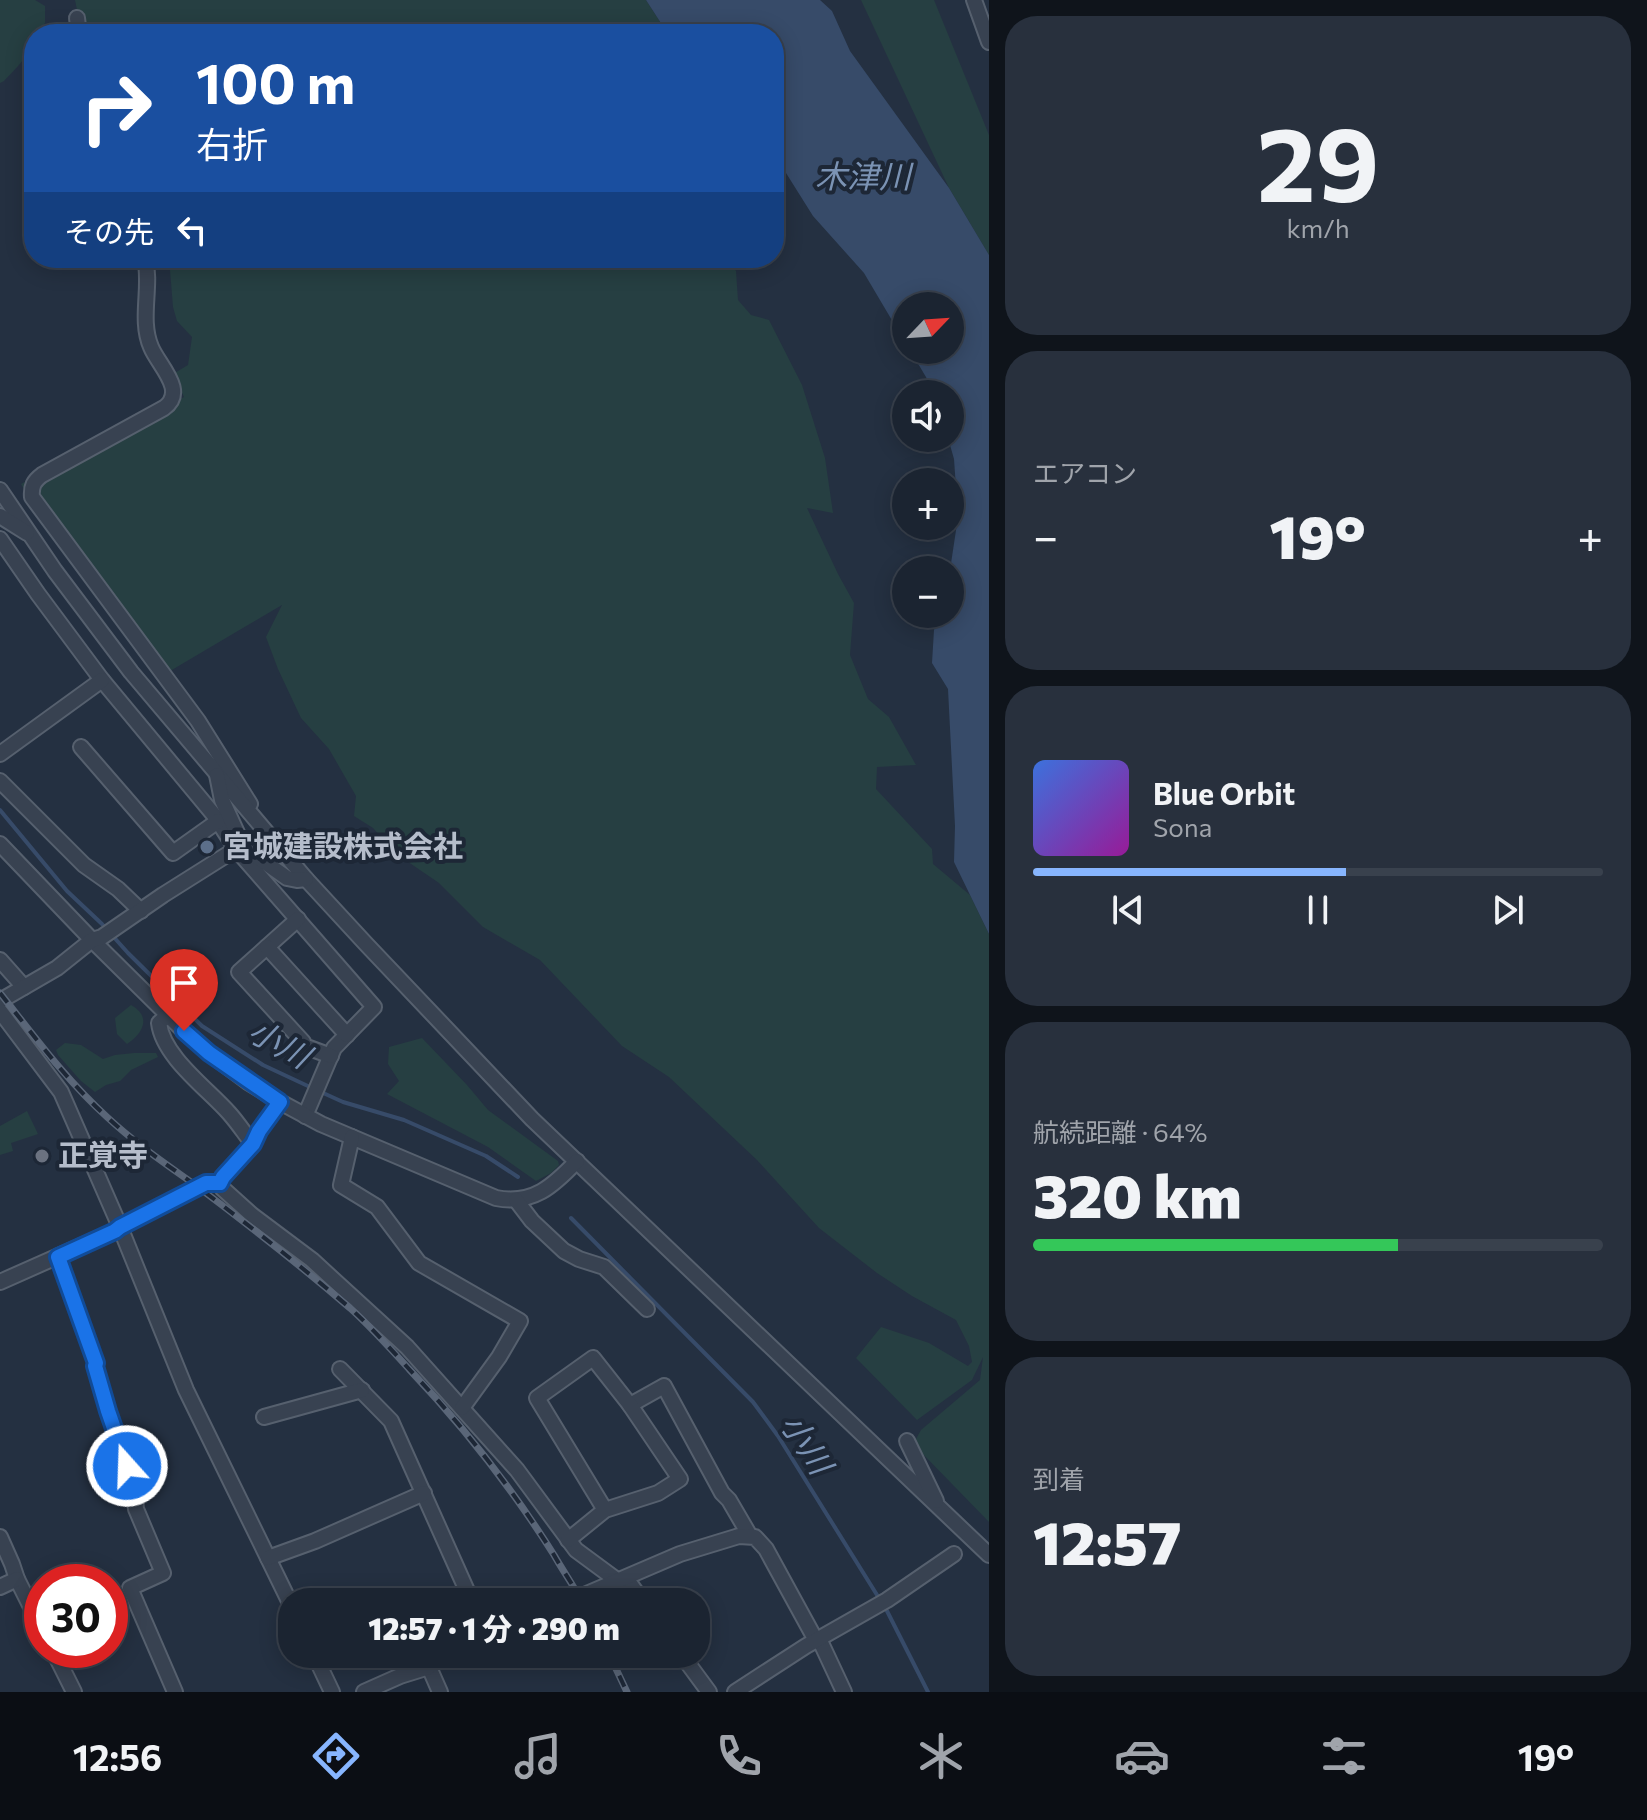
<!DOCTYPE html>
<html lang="ja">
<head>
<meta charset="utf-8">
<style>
  body { margin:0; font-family:Commissioner,"Noto Sans JP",sans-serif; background:#28303d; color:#f1f3f6; height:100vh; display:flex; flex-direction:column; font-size:30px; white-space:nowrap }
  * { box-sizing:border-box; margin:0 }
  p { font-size:26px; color:#a0a4ab }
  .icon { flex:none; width:44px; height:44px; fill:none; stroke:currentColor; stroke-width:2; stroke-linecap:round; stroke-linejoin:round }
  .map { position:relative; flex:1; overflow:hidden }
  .sheet { display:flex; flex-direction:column; gap:16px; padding:16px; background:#0f141b; width:658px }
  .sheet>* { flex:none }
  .guide { position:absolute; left:24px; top:24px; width:760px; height:244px; border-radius:32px; box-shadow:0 4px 20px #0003,0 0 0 2px #39414d; background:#1a4fa0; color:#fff; overflow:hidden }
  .needle { width:52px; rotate:65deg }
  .controls { position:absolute; left:892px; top:292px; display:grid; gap:16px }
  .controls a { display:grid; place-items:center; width:72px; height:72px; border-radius:50%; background:#1b2431; box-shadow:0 4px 20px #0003,0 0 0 2px #39414d; font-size:40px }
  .speed { position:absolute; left:24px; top:1564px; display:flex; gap:16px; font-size:40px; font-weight:700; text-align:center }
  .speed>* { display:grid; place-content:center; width:104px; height:104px; border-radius:50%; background:#1b2431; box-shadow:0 4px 20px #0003,0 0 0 2px #39414d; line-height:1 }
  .speed .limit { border:12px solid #d22; background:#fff; color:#111 }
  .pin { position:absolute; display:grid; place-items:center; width:68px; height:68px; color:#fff; margin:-82px -34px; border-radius:50% 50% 50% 0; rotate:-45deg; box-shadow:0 0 8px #0007 }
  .pin .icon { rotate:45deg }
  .me { position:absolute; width:88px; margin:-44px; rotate:340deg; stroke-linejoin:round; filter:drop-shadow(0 0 6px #0008) }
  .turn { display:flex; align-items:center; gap:28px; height:168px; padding:0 40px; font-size:36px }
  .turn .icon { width:104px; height:104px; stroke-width:2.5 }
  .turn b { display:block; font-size:56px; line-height:68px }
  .then { display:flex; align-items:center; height:76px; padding:0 40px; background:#0003; gap:16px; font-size:30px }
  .big { font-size:60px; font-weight:800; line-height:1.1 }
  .sheet .tile { flex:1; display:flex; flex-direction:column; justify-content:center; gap:12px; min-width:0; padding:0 28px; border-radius:32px; background:#28303d }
  .sheet .dial { align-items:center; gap:0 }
  .dial b { font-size:104px; line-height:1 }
  .song { display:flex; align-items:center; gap:24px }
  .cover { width:96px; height:96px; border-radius:12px; background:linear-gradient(135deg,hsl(220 70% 55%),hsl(300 70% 35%)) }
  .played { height:8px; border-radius:4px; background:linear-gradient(90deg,#87b5fe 55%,#39414d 55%) }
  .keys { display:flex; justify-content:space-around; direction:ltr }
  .heat { display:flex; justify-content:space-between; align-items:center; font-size:44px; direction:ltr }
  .charge { height:12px; border-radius:6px; background:linear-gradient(90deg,#34c759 64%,#39414d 0) }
  .trip { position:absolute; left:278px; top:1588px; width:432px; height:80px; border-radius:32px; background:#1b2431; box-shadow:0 4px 20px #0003,0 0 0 2px #39414d; font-weight:800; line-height:80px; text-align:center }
  .tab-bar { display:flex; height:128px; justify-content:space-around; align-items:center; background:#0b0e14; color:#a0a4ab }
  .tab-bar .icon { width:56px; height:56px }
  .tab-bar .active { color:#87b5fe }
  .tab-bar b { font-size:36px; color:#f1f3f6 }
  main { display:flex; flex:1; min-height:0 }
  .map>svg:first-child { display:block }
</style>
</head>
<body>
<main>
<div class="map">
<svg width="989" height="1692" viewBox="0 0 989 1692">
  <rect width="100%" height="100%" fill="#243041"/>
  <!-- green -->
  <g fill="#263f42">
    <path d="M0,0H35L45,6V23L38,34H34C34,52 16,68 4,81L0,83Z"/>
    <polygon points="75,0 646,0 668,34 82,34"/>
    <polygon points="861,0 934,0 989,135 989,255 949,188"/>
    <polygon points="169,258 709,258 706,262 716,268 722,258 727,258 736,271 738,300 751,315 769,320 802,385 825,458 833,513 807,508 838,574 854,603 850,655 868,699 889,717 916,765 877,767 876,789 932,849 933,864 970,895 989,934 989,1522 918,1449 916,1439 921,1430 980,1380 983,1357 972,1380 917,1420 856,1358 881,1327 929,1343 968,1366 972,1362 969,1346 956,1320 912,1296 877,1273 819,1228 757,1160 669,1077 622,1046 540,960 483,927 439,883 398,855 373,828 354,816 356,796 329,749 301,718 278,669 266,637 282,605 165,674 33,505 21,484 184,397 173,374 188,365 192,337 177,321 173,307"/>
    <path d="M131,1005C152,1017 143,1033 127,1044L117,1034L115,1018Z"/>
    <polygon points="422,1038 467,1085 488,1110 558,1161 559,1165 551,1173 536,1181 488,1147 387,1094 399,1081 388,1064 389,1047"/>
    <polygon points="65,1043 81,1045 103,1059 115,1055 134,1053 156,1053 158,1057 131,1070 120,1081 106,1085 95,1092 81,1081 58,1055 56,1050"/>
    <polygon points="27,1111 38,1134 11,1143 13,1151 0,1155 0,1126"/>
  </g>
  <!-- water -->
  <polygon fill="#374b69" points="646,0 820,0 832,11 850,51 949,188 989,255 989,934 954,862 955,826 948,689 932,663 934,630 940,614 950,614 950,570 958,517 954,459 948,438 950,438 950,394 936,394 910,350 950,350 950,306 906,306 906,344 864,273 813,216 786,173 774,161 774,34 668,34"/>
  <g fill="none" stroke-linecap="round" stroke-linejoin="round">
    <!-- stream -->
    <g stroke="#374b69" stroke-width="4">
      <polyline points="0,810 67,891 102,924 128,953 202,1026 263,1065 310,1087 343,1102 404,1120 486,1156 518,1177"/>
      <polyline points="571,1218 753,1402 778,1436 887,1611 928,1692"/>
    </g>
    <!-- street casing -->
    <g stroke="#56606e" stroke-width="18">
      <g id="street">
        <polyline points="974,0 989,42"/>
        <polyline points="77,18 79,34"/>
        <path d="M145,258C152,287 139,319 151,347C158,365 188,391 164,408L42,475C34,481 31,486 32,497L198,721L250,804"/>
        <polyline points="0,490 55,571 131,672 306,879 366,944 532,1119 989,1555"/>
        <polyline points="0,516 27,533"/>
        <polyline points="0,539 38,594 102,680 214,815 236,849 374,1007 334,1048 305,1116"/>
        <polyline points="81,747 173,853 218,821"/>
        <polyline points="0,754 102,680"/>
        <polyline points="0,781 84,865 118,889 141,911"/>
        <path d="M0,844L92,940L184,1031L209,1053L248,1082L280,1102L321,1124L496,1198C533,1205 553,1186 577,1161"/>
        <polyline points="236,849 249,851 287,878 297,880 306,879"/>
        <polyline points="298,919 239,972 303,1042 304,1046 331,1056"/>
        <polyline points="267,947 347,1035"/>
        <polyline points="0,960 24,987"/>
        <polyline points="0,1001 57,968 92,940 102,937 163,895 236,849 238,835 222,800 217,775"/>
        <polyline points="0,1011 61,1092 120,1227 115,1231 0,1282"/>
        <path d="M168,1015L159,1023C163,1057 208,1089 229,1113C238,1123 245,1134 253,1144"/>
        <polyline points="280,1102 259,1131 253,1144 221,1179 222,1188 252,1215 312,1260 407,1347 517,1470 576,1550 618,1581 631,1585 643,1602"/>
        <polyline points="352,1137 341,1185 377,1207 419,1263 520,1321 499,1357 462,1408"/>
        <polyline points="220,1183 206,1183 120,1227 186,1390 292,1607"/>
        <polyline points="516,1200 532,1221 564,1251 579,1259 604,1267 647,1309"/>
        <polyline points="58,1257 96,1363 95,1366 108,1411 134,1487 136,1509 163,1573 130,1588 175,1692"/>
        <polyline points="340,1369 391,1421 472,1602"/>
        <polyline points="630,1405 664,1386 722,1493 729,1500 750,1536"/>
        <polyline points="264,1417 362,1390"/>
        <polyline points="907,1441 936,1501"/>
        <polyline points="0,1537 12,1564 17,1579 42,1629"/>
        <polyline points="568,1540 605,1510 537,1398 593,1358 630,1405 680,1479 658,1493 605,1510"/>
        <polyline points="268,1558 315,1541 424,1493"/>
        <polyline points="0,1587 17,1579"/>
        <polyline points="568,1602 680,1554 739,1536 755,1537 766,1549 813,1635 822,1645 844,1692"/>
        <polyline points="53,1650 74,1692"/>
        <polyline points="314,1654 332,1692"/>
        <polyline points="681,1654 709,1692"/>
        <polyline points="429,1667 440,1692"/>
        <polyline points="364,1692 400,1676 429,1667 437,1660 450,1654"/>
        <polyline points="735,1692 806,1646 887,1600 954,1554"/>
      </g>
    </g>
    <!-- street -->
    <use href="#street" stroke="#384251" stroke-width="14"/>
    <!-- rail casing -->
    <g stroke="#5a6678" stroke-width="7">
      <g id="rail">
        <path d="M0,993C34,1036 66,1080 107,1117C136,1144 166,1164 198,1187C250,1226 301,1266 350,1308C371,1327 390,1348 409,1369C464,1427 512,1488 554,1555C563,1571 574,1586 582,1602"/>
        <polyline points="609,1654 627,1692"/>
      </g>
    </g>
    <!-- rail -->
    <use href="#rail" stroke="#1d2736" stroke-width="4" stroke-dasharray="12" stroke-linecap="butt"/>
  </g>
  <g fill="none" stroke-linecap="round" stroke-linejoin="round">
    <!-- route casing -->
    <g stroke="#114b97" stroke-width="20">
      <polyline id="route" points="127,1466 108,1411 95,1366 96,1363 58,1257 115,1231 120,1227 206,1183 220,1183 223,1177 253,1144 259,1131 280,1102 209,1053 184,1031"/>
    </g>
    <!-- route -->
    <use href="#route" stroke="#1a73e8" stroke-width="14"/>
  </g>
  <!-- markers -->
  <circle fill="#5c6f8a" stroke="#1d2736" stroke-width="3" cx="207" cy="847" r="8"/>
  <circle fill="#6b7280" stroke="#1d2736" stroke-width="3" cx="42" cy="1156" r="8"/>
  <g text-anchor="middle" stroke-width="8" stroke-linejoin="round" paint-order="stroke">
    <!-- poi labels -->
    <g font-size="30" font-weight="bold" fill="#b5bdcb" stroke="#1d2736" text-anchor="start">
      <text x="223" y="857">宮城建設株式会社</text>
      <text x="58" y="1166">正覚寺</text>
    </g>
    <!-- water labels -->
    <g font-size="32" font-style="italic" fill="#7b93b4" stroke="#1d2736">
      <text x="863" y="188">木津川</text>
      <text transform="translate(279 1044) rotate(29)" y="11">小川</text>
      <text transform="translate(806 1444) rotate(57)" y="11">小川</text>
    </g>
  </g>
</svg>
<div class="controls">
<a><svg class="needle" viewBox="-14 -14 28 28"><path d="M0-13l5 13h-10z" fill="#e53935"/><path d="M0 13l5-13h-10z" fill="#a0a4ab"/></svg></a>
<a><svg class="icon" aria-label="sound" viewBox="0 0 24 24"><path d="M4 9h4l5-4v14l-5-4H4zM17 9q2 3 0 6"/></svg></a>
<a>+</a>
<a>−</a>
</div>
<div class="speed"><div class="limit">30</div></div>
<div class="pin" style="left:184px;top:1031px;background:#d93025"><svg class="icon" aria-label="arrive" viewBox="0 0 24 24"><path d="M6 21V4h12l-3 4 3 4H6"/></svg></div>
<svg class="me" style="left:127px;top:1466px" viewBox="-20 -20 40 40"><circle r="17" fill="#1a73e8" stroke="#fff" stroke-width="3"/><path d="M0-11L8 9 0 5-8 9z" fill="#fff"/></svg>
<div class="trip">12:57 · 1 分 · 290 m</div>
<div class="guide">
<div class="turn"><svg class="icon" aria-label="right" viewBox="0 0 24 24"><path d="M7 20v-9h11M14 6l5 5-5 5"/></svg><div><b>100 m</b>右折</div></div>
<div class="then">その先<svg class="icon" aria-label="left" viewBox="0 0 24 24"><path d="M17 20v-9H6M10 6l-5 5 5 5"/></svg></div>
</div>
</div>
<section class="sheet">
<div class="tile dial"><b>29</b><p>km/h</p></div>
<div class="tile"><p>エアコン</p>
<div class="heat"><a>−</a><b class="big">19°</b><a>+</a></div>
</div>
<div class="tile">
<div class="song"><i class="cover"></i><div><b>Blue Orbit</b><p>Sona</p></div></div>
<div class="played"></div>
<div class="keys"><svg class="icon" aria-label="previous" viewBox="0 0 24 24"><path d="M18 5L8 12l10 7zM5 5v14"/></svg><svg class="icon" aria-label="pause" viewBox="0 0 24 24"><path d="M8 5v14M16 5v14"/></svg><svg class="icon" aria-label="next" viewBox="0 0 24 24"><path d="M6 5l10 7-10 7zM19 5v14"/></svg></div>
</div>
<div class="tile"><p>航続距離 · 64%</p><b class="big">320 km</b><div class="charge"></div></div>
<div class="tile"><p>到着</p><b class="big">12:57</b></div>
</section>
</main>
<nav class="tab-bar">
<b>12:56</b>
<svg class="icon active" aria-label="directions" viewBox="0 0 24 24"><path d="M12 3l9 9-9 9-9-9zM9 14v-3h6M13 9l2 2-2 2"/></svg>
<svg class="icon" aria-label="music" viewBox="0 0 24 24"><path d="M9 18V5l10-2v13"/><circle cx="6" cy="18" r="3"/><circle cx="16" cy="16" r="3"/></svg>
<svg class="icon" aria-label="phone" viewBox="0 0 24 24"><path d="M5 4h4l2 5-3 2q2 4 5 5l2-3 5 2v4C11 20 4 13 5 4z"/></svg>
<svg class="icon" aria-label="climate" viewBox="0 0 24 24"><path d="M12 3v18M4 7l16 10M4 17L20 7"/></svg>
<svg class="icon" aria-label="car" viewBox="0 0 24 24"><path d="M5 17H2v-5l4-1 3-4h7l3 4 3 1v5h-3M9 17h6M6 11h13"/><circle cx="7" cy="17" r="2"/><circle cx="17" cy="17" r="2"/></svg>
<svg class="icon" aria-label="filters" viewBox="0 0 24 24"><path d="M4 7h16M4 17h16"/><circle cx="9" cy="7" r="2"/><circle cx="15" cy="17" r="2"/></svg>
<b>19°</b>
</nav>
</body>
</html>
